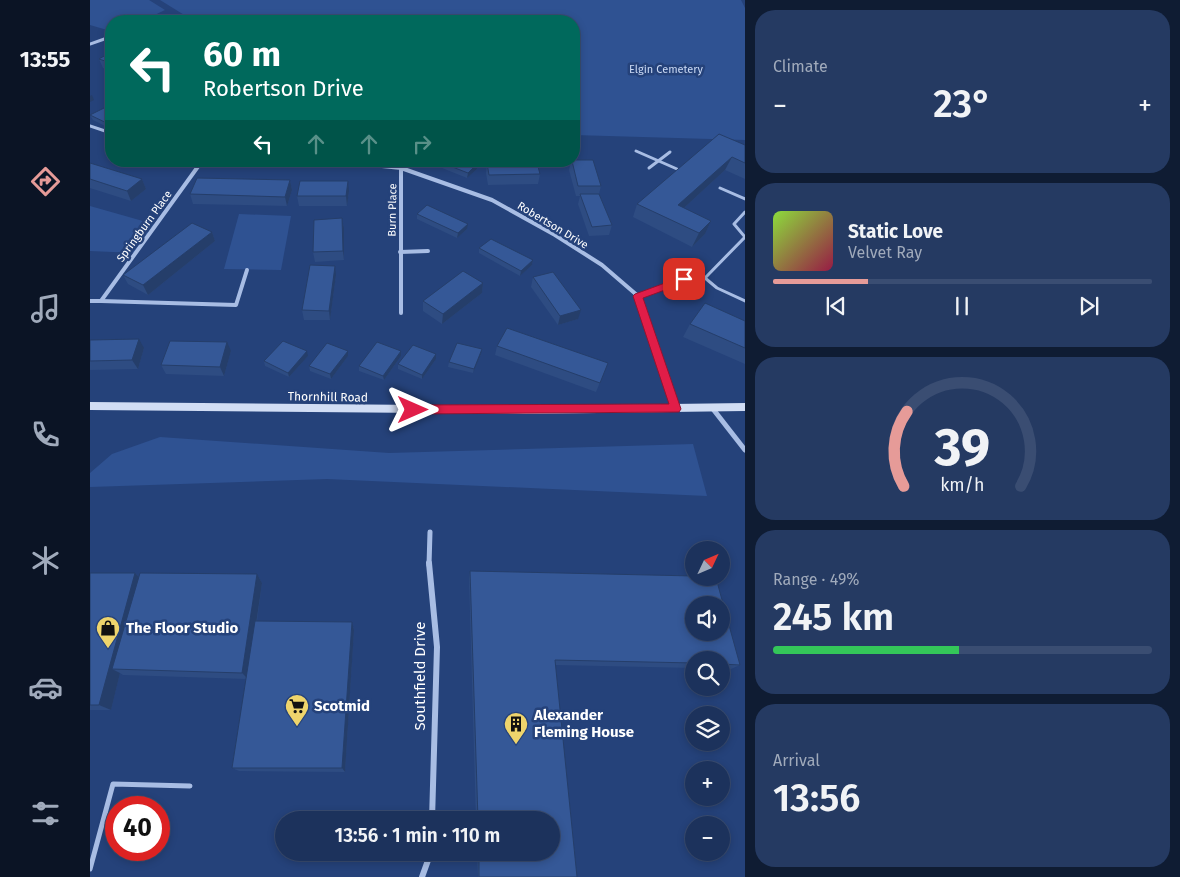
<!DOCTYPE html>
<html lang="en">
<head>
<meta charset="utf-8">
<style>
  body { margin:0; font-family:"Fira Sans",sans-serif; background:#253a62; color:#f1f3f6; height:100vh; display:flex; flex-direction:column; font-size:19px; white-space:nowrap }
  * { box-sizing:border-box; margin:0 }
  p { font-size:16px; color:#a0aabb }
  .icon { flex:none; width:28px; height:28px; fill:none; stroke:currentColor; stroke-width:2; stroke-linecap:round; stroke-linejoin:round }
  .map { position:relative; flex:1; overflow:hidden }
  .side { display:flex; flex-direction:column; gap:10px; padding:10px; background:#0f1c33; width:435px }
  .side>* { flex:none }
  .banner { position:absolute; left:15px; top:15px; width:475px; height:152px; border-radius:20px; box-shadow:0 2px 8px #0003,0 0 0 1px #3a4d72; background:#00695c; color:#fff; overflow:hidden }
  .needle { width:32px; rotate:46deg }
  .fabs { position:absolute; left:595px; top:541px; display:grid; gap:10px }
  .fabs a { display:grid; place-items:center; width:45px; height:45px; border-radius:50%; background:#1c325c; box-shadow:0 2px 8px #0003,0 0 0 1px #3a4d72; font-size:25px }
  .speed { position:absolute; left:15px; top:796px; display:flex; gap:10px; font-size:25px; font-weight:700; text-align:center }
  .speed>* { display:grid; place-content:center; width:65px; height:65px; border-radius:50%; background:#1c325c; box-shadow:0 2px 8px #0003,0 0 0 1px #3a4d72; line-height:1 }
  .speed .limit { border:8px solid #d22; background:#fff; color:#111 }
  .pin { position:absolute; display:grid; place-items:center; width:42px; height:42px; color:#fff; margin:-21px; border-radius:10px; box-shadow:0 2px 8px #0006 }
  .me { position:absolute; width:55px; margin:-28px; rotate:90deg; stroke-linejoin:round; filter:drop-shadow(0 0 4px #0008) }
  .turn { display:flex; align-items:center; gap:18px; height:105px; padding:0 15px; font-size:22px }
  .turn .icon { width:65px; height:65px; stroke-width:2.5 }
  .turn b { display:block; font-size:35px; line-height:42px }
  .lanes { display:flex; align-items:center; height:48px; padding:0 15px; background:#0003; justify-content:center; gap:25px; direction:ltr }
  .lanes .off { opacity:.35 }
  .big { font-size:38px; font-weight:600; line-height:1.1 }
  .side .card { flex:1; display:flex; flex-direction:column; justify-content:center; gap:8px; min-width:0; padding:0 18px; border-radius:20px; background:#253a62 }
  .side .dial { align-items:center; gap:0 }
  .dial svg { height:130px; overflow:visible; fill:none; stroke:#3a4d72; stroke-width:7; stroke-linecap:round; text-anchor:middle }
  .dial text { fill:#f1f3f6; stroke:none }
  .song { display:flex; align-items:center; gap:15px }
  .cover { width:60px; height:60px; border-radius:8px; background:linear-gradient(135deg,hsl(90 70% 55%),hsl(340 70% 35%)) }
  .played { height:5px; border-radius:2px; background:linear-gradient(90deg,#e69b98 25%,#3a4d72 25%) }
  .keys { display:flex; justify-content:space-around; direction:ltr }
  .heat { display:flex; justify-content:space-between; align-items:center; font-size:28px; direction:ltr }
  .charge { height:8px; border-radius:4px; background:linear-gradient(90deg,#34c759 49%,#3a4d72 0) }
  .trip { position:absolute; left:185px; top:811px; width:285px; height:50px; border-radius:25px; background:#1c325c; box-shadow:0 2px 8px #0003,0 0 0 1px #3a4d72; font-weight:600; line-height:50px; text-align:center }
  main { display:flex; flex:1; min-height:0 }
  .tabs { display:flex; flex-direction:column; width:90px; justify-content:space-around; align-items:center; background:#0b1425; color:#a0aabb }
  .tabs .icon { width:35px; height:35px }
  .tabs .on { color:#e69b98 }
  .tabs b { font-size:22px; color:#f1f3f6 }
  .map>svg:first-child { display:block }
</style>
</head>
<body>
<main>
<nav class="tabs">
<b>13:55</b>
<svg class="icon on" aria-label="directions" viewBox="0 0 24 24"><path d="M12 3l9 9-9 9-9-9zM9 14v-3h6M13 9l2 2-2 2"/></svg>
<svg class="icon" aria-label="music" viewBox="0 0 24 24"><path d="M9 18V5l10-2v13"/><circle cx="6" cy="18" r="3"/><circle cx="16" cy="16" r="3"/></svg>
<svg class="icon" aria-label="phone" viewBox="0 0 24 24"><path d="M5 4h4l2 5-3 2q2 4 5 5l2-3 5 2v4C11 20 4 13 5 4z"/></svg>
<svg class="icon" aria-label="climate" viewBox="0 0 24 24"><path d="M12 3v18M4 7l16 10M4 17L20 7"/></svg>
<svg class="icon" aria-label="car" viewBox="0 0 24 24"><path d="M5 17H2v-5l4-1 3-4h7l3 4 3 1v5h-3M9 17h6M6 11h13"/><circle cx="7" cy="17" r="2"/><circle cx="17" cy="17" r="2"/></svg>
<svg class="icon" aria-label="filters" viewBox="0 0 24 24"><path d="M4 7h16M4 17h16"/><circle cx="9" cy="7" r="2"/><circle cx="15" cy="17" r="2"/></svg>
</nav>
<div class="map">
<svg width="655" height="877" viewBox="0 0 655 877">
  <rect width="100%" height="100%" fill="#25427a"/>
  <!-- green -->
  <g fill="#2f5292">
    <polygon points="0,0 59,0 75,10 52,21 21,21 20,37 17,30 0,25"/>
    <polygon points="70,0 651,0 655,8 655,140 484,135 484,21 104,21"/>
    <polygon points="0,206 67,225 46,253 0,251"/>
    <polygon points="149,214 201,216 191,270 134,269"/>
    <polygon points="70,437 299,453 603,444 617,496 237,479 0,487 0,473 22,454"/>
  </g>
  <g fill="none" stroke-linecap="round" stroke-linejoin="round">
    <!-- lane-far1 -->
    <g stroke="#a8bde4" stroke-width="3">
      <polyline points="546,151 587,169"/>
      <polyline points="559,168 580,152"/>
      <polyline points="630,188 655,199"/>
      <polyline points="655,212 644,224 655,237"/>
      <polyline points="615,278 627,288 655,301"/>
      <polyline points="548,296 594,279 615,278 655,237"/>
    </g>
    <!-- lane -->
    <polyline stroke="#a8bde4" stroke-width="5" points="0,869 23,784 100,786"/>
    <!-- street-far3 -->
    <g stroke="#a8bde4" stroke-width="3">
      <polyline points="0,44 20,37"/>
      <polyline points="0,126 21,133"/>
    </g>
    <!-- street-far2 -->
    <g stroke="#a8bde4" stroke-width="4">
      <polyline points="244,161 311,168 402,200 465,235 512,265 548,296 558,325"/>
      <polyline points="311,168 311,313"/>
      <polyline points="310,252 338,251"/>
      <polyline points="0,301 11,301 112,161"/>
      <polyline points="11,301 146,305 157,270"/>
    </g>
    <!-- street-far1 -->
    <g stroke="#a8bde4" stroke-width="5">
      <polyline points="557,324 586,409"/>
      <polyline points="623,409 655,450"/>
      <polyline points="339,565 340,532"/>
    </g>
    <!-- street -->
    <g stroke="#a8bde4" stroke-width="6">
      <polyline points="339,563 347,647 342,820"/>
      <polyline points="332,877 341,852"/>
    </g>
    <!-- secondary -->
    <polygon fill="#d1ddf4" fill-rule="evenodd" points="0,402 434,406 655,403 655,411 434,414 0,410"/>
  </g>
  <!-- wall -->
  <g fill="#2e4c82">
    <polygon points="21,52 21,71 13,68 9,59"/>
    <polygon points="21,109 21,129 3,120 0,115"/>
    <polygon points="655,145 655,179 635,170 594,208 621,221 615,234 602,247 543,217 547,204"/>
    <polygon points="337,161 379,161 387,164 387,169 377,178 337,162"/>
    <polygon points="481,161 484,161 511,186 509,194 522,225 519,235 499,236 488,204 490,196 486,196 479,170"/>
    <polygon points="0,163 52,179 56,189 41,201 0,188"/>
    <polygon points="397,163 450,174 448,184 398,185 396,173"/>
    <polygon points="200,180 202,190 197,206 103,204 100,194"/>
    <polygon points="259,191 257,206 209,206 207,196"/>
    <polygon points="327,214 377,229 367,238 327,219"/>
    <polygon points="252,218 254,228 254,260 225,262 223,252"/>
    <polygon points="122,232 125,241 58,295 38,284 33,275"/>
    <polygon points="389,248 443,260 442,265 430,276 389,253"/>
    <polygon points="246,275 240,320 214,320 212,310"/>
    <polygon points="443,277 488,319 468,325 441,287"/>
    <polygon points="393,283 392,293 352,324 333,311 333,301"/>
    <polygon points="655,321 655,364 593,337 600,324"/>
    <polygon points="0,340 54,348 48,369 0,370"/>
    <polygon points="407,346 518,363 506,392 405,355"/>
    <polygon points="141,351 134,376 76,374 71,365"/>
    <polygon points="311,351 311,356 294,380 269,371 269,366"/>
    <polygon points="391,354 383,373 358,367 359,362"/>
    <polygon points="218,356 199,377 175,366 174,361"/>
    <polygon points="258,356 241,379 220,371 219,366"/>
    <polygon points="346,359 332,379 308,369 308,364"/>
    <polygon points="380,571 650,665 641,669 631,669 631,660 604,660 604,668 465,665 487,877 388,877 387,852 461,852 461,820 386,820 379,578"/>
    <polygon points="0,573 45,573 49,577 167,574 172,583 167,621 262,622 264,630 255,772 149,771 142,768 156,679 33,675 30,673 21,710 0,710"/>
  </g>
  <!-- shaded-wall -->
  <g fill="#253e6a">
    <polygon points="2,95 4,100 0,102 0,96"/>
    <polygon points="642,157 635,170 582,219 588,205"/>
    <polygon points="387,164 387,169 377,178 378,173"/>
    <polygon points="52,179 56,189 41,201 37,191"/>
    <polygon points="200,180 202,190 197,206 195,197"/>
    <polygon points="258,181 259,191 257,206 256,196"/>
    <polygon points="252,218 254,228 254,260 253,251"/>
    <polygon points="621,221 615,234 602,247 609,233"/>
    <polygon points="378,224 377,229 367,238 368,233"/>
    <polygon points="122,232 125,241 58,295 53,285"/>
    <polygon points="443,260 442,265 430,276 431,271"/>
    <polygon points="245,266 246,275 240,320 239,311"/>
    <polygon points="393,283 392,293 352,324 353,314"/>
    <polygon points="491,310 488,319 468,325 470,316"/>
    <polygon points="49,339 54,348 48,369 42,360"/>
    <polygon points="137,342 141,351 134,376 130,367"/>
    <polygon points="392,349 391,354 383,373 384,369"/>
    <polygon points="217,351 218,356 199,377 198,373"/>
    <polygon points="258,351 258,356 241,379 240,374"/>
    <polygon points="311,351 311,356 294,380 293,376"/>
    <polygon points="346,354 346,359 332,379 332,375"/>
    <polygon points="45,573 54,582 22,669 30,673 21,710 9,705"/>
    <polygon points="167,574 172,583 158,679 152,673"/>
    <polygon points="262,622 264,630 255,772 252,768"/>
  </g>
  <!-- building -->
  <g fill="#355897" stroke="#253e6a" fill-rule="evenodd">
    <polygon points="21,52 21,63 9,59"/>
    <polygon points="16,107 21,109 21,125 0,115"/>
    <polygon points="629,134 655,145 655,163 642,157 588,205 621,221 609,233 547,204"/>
    <polygon points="484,160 503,160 511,186 488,186 482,161 484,161"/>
    <polygon points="347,161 379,161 387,164 378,173"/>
    <polygon points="0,163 52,179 37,191 0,179"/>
    <polygon points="397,163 447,163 450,174 399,175"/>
    <polygon points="107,178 200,180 195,197 100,194"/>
    <polygon points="210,181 258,181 256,196 207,196"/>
    <polygon points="490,194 509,194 522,225 502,227"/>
    <polygon points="337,205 378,224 368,233 327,214"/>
    <polygon points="252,218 253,251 223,252 224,220"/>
    <polygon points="102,223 122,232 53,285 33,275"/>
    <polygon points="401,239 443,260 431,271 389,248"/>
    <polygon points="220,265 245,266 239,311 212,310"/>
    <polygon points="373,271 393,283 353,314 333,301"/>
    <polygon points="463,272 491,310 470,316 443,277"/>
    <polygon points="615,303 655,321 655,348 600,324"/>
    <polygon points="417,328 518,363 510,383 407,346"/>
    <polygon points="49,339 42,360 0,361 0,340"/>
    <polygon points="80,341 137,342 130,367 71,365"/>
    <polygon points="193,341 217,351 198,373 174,361"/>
    <polygon points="287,342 311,351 293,376 269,366"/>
    <polygon points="237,343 258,351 240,374 219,366"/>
    <polygon points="367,343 392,349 384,369 359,362"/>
    <polygon points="323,345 346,354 332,375 308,364"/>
    <path d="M380,571L604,576V578H626L650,665L631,664V660H604V663L465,660L487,877H389V852H461V820H388ZM604,605H631V632H604Z"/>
    <polygon points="0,573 45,573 9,705 0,705"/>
    <polygon points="50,573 167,574 152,673 22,669"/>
    <polygon points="165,621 262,622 252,768 142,768"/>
  </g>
  <!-- route -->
  <polygon fill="#e11d48" stroke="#92132f" points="594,276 598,279 597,282 553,298 591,409 589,412 323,414 318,410 323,405 579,404 543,296 545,294"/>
  <!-- icons -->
  <defs>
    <g id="shop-pin" transform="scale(1.25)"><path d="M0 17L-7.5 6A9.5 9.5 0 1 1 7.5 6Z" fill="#eed46c" stroke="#25427a"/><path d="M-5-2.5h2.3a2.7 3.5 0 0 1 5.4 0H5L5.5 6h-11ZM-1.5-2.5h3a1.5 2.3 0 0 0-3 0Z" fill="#111"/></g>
    <g id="supermarket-pin" transform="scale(1.25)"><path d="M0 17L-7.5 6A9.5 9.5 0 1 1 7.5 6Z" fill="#eed46c" stroke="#25427a"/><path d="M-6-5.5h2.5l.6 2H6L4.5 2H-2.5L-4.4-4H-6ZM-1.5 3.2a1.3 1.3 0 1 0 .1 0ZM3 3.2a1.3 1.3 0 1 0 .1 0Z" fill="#111"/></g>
    <g id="building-pin" transform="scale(1.25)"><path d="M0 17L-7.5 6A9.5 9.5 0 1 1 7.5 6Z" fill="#eed46c" stroke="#25427a"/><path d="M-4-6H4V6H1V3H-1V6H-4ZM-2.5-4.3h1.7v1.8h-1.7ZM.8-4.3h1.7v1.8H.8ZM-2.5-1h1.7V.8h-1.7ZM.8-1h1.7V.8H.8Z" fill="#111"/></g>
  </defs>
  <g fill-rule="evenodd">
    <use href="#shop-pin" x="18" y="628"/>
    <use href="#supermarket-pin" x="207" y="706"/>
    <use href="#building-pin" x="426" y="724"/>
  </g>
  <g text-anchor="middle" stroke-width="5" stroke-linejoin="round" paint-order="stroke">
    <!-- far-park labels -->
    <g font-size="11" fill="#cad9f4" stroke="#25427a">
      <text x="576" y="73">Elgin Cemetery</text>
    </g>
    <!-- far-street labels -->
    <g font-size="11" fill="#fff" stroke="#25427a">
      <text transform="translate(302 210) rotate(-89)" y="4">Burn Place</text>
      <text transform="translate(463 225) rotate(31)" y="4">Robertson Drive</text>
      <text transform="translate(54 226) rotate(-54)" y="4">Springburn Place</text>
    </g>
    <!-- street labels -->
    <g font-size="12" fill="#fff" stroke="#25427a">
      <text transform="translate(238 397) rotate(1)" y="4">Thornhill Road</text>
    </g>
    <!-- near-poi labels -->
    <g font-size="15" font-weight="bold" fill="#fff" stroke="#25427a" text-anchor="start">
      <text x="36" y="633">The Floor Studio</text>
      <text x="224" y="711">Scotmid</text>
      <text x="444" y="720">Alexander<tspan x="444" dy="17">Fleming House</tspan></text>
    </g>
    <!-- near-street labels -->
    <g font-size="15" fill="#fff" stroke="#25427a">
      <text transform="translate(330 676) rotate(-90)" y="5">Southfield Drive</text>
    </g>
  </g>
</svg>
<div class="fabs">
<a><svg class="needle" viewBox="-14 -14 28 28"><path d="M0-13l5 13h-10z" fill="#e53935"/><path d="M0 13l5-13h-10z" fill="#a0aabb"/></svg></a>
<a><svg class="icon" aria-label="sound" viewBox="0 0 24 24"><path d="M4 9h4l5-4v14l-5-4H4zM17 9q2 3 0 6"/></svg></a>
<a><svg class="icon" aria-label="search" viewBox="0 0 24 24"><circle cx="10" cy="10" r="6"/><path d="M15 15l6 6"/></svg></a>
<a><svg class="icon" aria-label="layers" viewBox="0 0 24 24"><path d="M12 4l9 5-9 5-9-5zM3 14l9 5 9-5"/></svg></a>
<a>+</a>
<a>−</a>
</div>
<div class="speed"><div class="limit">40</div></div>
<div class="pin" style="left:594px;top:279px;background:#d93025"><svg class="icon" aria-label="arrive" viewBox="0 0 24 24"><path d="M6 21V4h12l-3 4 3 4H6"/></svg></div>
<svg class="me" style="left:323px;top:410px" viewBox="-20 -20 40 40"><path d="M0-17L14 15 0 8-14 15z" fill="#e11d48" stroke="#fff" stroke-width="4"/></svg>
<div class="trip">13:56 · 1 min · 110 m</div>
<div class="banner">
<div class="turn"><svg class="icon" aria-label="left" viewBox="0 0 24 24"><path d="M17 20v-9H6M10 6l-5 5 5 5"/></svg><div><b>60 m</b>Robertson Drive</div></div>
<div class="lanes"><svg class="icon" aria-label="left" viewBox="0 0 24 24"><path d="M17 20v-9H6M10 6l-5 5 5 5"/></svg><svg class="icon off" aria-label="ahead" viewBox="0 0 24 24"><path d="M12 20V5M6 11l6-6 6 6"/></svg><svg class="icon off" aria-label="ahead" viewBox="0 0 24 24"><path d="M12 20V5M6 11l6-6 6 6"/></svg><svg class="icon off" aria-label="right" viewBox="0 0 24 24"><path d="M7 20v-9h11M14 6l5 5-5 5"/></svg></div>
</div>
</div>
<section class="side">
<div class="card"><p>Climate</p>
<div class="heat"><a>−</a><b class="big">23°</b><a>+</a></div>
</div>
<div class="card">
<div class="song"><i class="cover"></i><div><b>Static Love</b><p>Velvet Ray</p></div></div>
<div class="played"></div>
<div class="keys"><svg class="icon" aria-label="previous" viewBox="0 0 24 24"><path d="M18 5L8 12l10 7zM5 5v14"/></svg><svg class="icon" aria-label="pause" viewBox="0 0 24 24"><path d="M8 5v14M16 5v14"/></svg><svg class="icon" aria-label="next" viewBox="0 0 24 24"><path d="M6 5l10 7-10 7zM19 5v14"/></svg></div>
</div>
<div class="card dial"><svg viewBox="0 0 100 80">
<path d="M14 69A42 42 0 1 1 86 69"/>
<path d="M14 69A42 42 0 0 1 16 23" stroke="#e69b98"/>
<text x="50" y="56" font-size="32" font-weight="700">39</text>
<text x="50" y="72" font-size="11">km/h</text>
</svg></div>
<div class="card"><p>Range · 49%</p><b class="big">245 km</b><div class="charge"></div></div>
<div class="card"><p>Arrival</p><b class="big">13:56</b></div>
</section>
</main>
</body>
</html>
